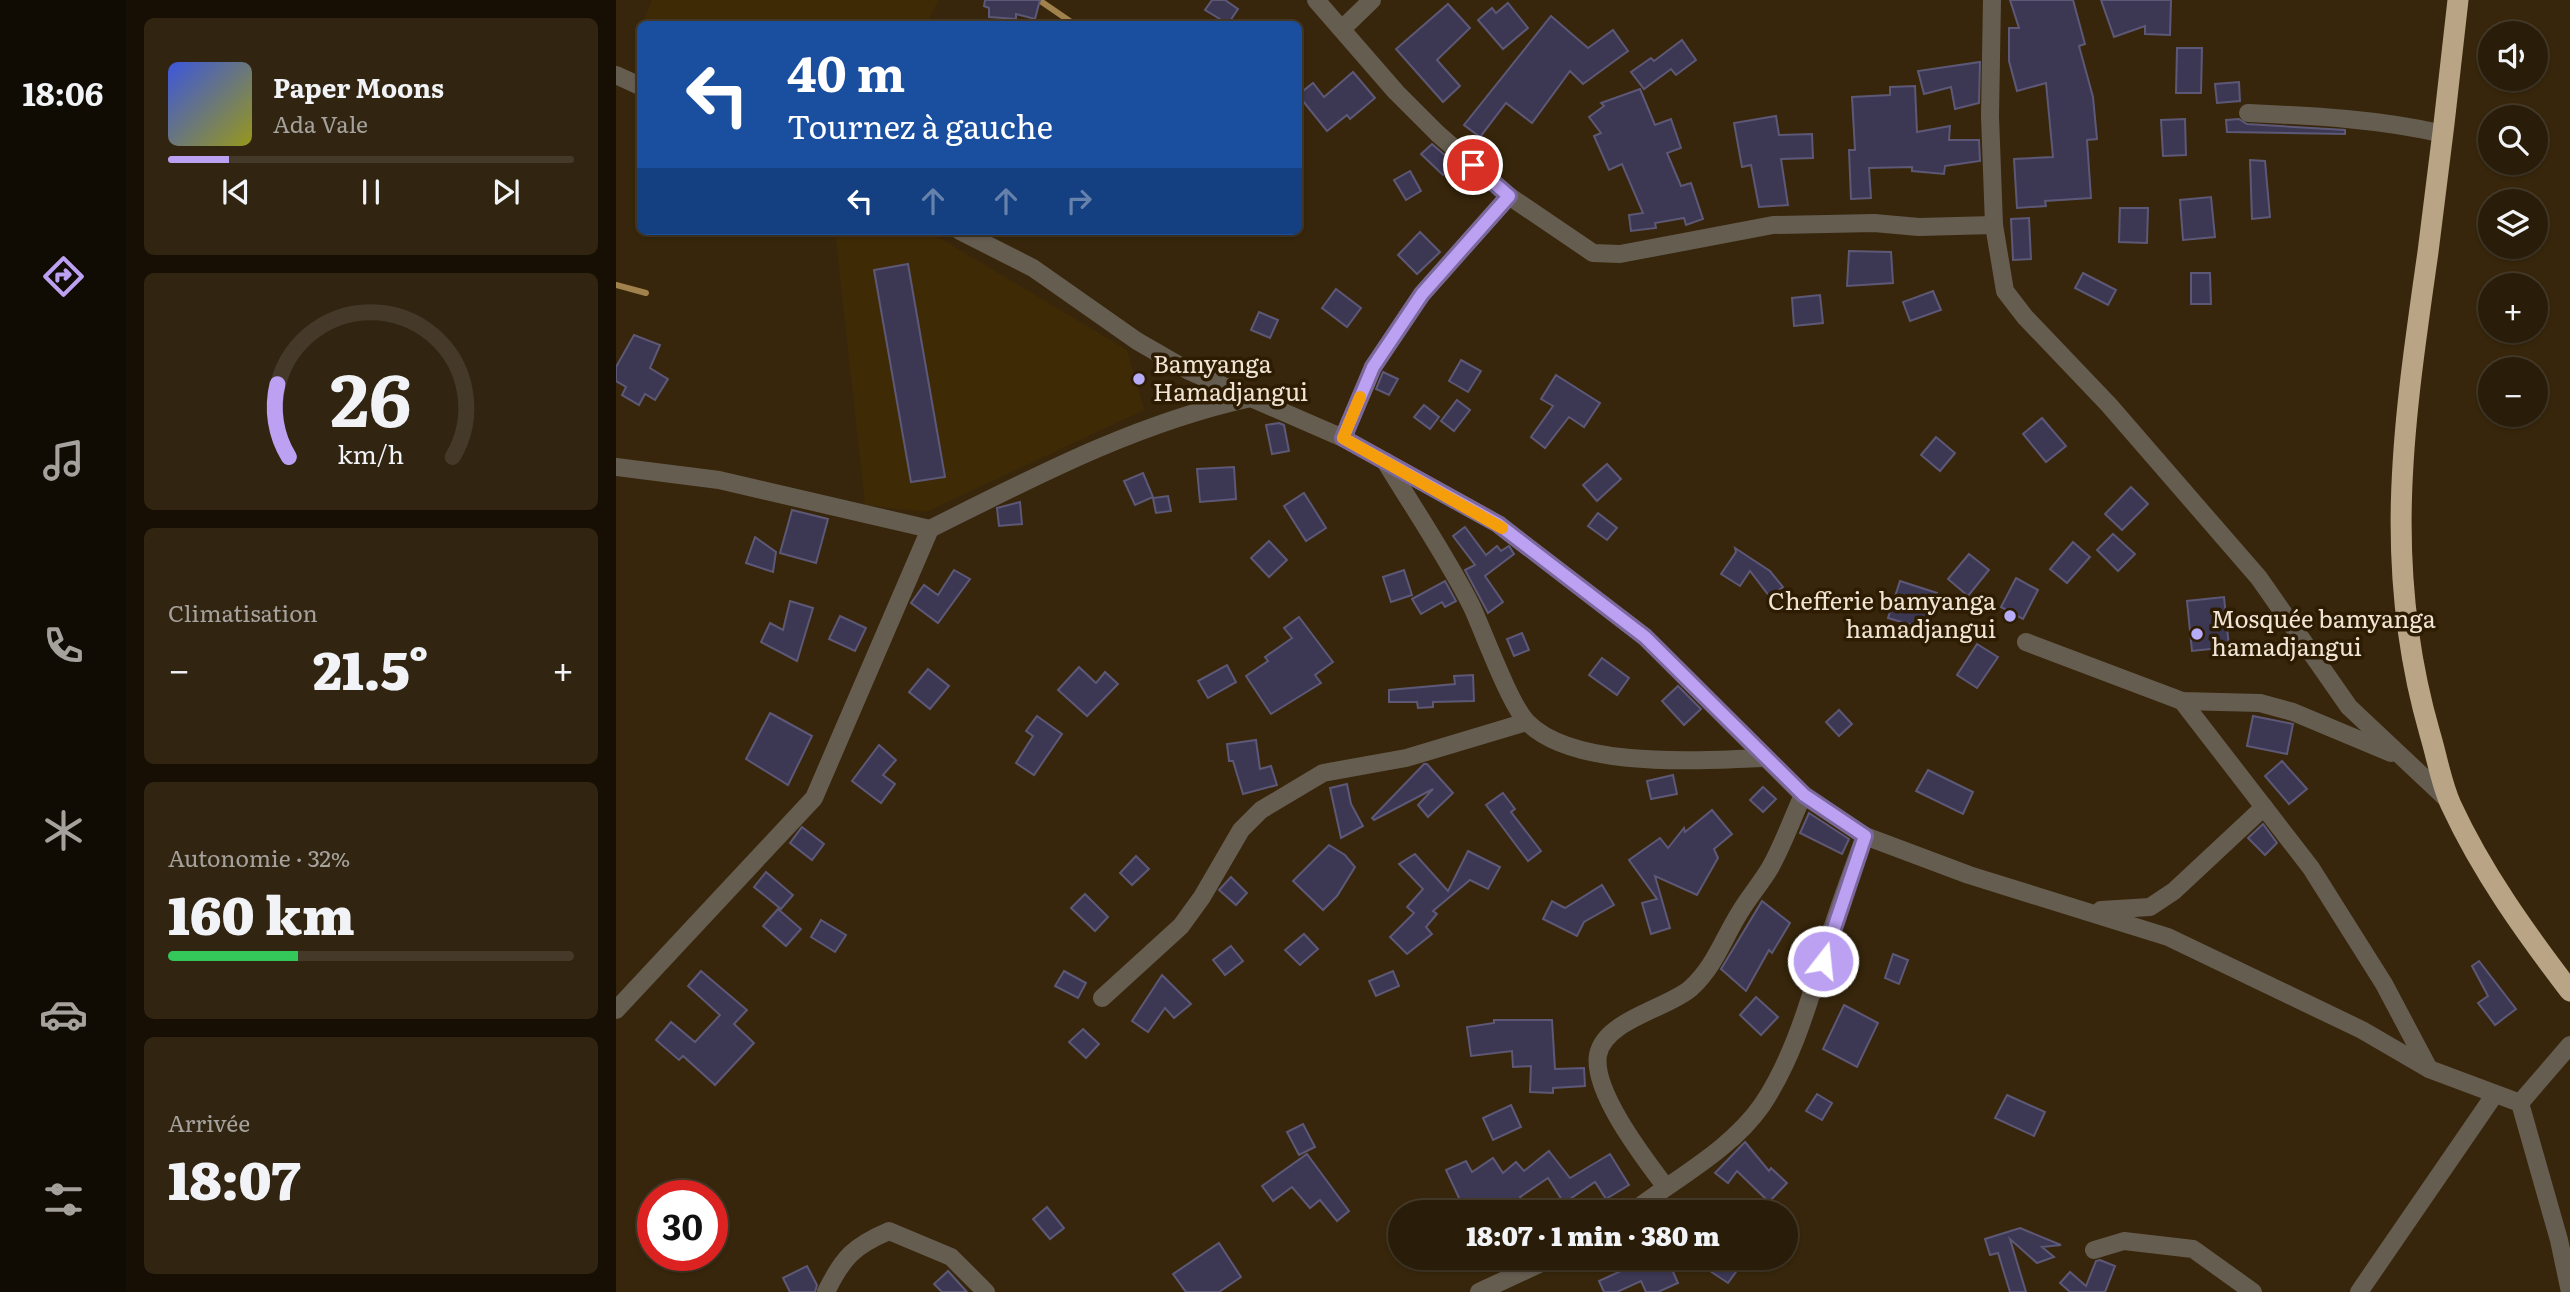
<!DOCTYPE html>
<html lang="fr">
<head>
<meta charset="utf-8">
<style>
  body { margin:0; font-family:Literata,serif; background:#312512; color:#f1f3f6; height:100vh; display:flex; flex-direction:column; font-size:26px; white-space:nowrap }
  * { box-sizing:border-box; margin:0 }
  p { font-size:23px; color:#a5a19c }
  .icon { flex:none; width:38px; height:38px; fill:none; stroke:currentColor; stroke-width:2; stroke-linecap:round; stroke-linejoin:round }
  .map { position:relative; flex:1; overflow:hidden }
  .sheet { display:flex; flex-direction:column; gap:18px; padding:18px; background:#170f04; width:490px }
  .sheet>* { flex:none }
  .top-card { position:absolute; left:21px; top:21px; width:665px; height:214px; border-radius:10px; box-shadow:0 2px 5px #0004,0 0 0 2px #453a29; background:#1a4fa0; color:#fff; overflow:hidden }
  .controls { position:absolute; left:1862px; top:21px; display:grid; gap:14px }
  .controls a { display:grid; place-items:center; width:70px; height:70px; border-radius:50%; background:#291c08; box-shadow:0 2px 5px #0004,0 0 0 2px #453a29; font-size:35px }
  .speed { position:absolute; left:21px; top:1180px; display:flex; gap:14px; font-size:35px; font-weight:700; text-align:center }
  .speed>* { display:grid; place-content:center; width:91px; height:91px; border-radius:50%; background:#291c08; box-shadow:0 2px 5px #0004,0 0 0 2px #453a29; line-height:1 }
  .speed .limit { border:10px solid #d22; background:#fff; color:#111 }
  .pin { position:absolute; display:grid; place-items:center; width:60px; height:60px; color:#fff; margin:-30px; border:4px solid #fff; border-radius:50%; box-shadow:0 2px 7px #0007 }
  .me { position:absolute; width:77px; margin:-38px; rotate:16deg; stroke-linejoin:round; filter:drop-shadow(0 0 5px #0008) }
  .turn { display:flex; align-items:center; gap:24px; height:147px; padding:0 35px; font-size:32px }
  .turn .icon { width:91px; height:91px; stroke-width:2.5 }
  .turn b { display:block; font-size:49px; line-height:60px }
  .lanes { display:flex; align-items:center; height:66px; padding:0 35px; background:#0003; justify-content:center; gap:35px; direction:ltr }
  .lanes .off { opacity:.35 }
  .big { font-size:52px; font-weight:800; line-height:1.1 }
  .sheet .tile { flex:1; display:flex; flex-direction:column; justify-content:center; gap:10px; min-width:0; padding:0 24px; border-radius:10px; background:#312512 }
  .sheet .dial { align-items:center; gap:0 }
  .dial svg { height:182px; overflow:visible; fill:none; stroke:#453a29; stroke-width:7; stroke-linecap:round; text-anchor:middle }
  .dial text { fill:#f1f3f6; stroke:none }
  .song { display:flex; align-items:center; gap:21px }
  .cover { width:84px; height:84px; border-radius:10px; background:linear-gradient(135deg,hsl(230 70% 55%),hsl(60 70% 35%)) }
  .played { height:7px; border-radius:4px; background:linear-gradient(90deg,#bca0f2 15%,#453a29 15%) }
  .keys { display:flex; justify-content:space-around; direction:ltr }
  .heat { display:flex; justify-content:space-between; align-items:center; font-size:38px; direction:ltr }
  .charge { height:10px; border-radius:5px; background:linear-gradient(90deg,#34c759 32%,#453a29 0) }
  .trip { position:absolute; left:772px; top:1200px; width:410px; height:70px; border-radius:35px; background:#291c08; box-shadow:0 2px 5px #0004,0 0 0 2px #453a29; font-weight:800; line-height:70px; text-align:center }
  main { display:flex; flex:1; min-height:0 }
  .dock { display:flex; flex-direction:column; width:126px; justify-content:space-around; align-items:center; background:#100b03; color:#a5a19c }
  .dock .icon { width:49px; height:49px }
  .dock .selected { color:#bca0f2 }
  .dock b { font-size:32px; color:#f1f3f6 }
  .map>svg:first-child { display:block }
</style>
</head>
<body>
<main>
<nav class="dock">
<b>18:06</b>
<svg class="icon selected" aria-label="directions" viewBox="0 0 24 24"><path d="M12 3l9 9-9 9-9-9zM9 14v-3h6M13 9l2 2-2 2"/></svg>
<svg class="icon" aria-label="music" viewBox="0 0 24 24"><path d="M9 18V5l10-2v13"/><circle cx="6" cy="18" r="3"/><circle cx="16" cy="16" r="3"/></svg>
<svg class="icon" aria-label="phone" viewBox="0 0 24 24"><path d="M5 4h4l2 5-3 2q2 4 5 5l2-3 5 2v4C11 20 4 13 5 4z"/></svg>
<svg class="icon" aria-label="climate" viewBox="0 0 24 24"><path d="M12 3v18M4 7l16 10M4 17L20 7"/></svg>
<svg class="icon" aria-label="car" viewBox="0 0 24 24"><path d="M5 17H2v-5l4-1 3-4h7l3 4 3 1v5h-3M9 17h6M6 11h13"/><circle cx="7" cy="17" r="2"/><circle cx="17" cy="17" r="2"/></svg>
<svg class="icon" aria-label="filters" viewBox="0 0 24 24"><path d="M4 7h16M4 17h16"/><circle cx="9" cy="7" r="2"/><circle cx="15" cy="17" r="2"/></svg>
</nav>
<section class="sheet">
<div class="tile">
<div class="song"><i class="cover"></i><div><b>Paper Moons</b><p>Ada Vale</p></div></div>
<div class="played"></div>
<div class="keys"><svg class="icon" aria-label="previous" viewBox="0 0 24 24"><path d="M18 5L8 12l10 7zM5 5v14"/></svg><svg class="icon" aria-label="pause" viewBox="0 0 24 24"><path d="M8 5v14M16 5v14"/></svg><svg class="icon" aria-label="next" viewBox="0 0 24 24"><path d="M6 5l10 7-10 7zM19 5v14"/></svg></div>
</div>
<div class="tile dial"><svg viewBox="0 0 100 80">
<path d="M14 69A42 42 0 1 1 86 69"/>
<path d="M14 69A42 42 0 0 1 9 37" stroke="#bca0f2"/>
<text x="50" y="56" font-size="32" font-weight="700">26</text>
<text x="50" y="72" font-size="11">km/h</text>
</svg></div>
<div class="tile"><p>Climatisation</p>
<div class="heat"><a>−</a><b class="big">21.5°</b><a>+</a></div>
</div>
<div class="tile"><p>Autonomie · 32%</p><b class="big">160 km</b><div class="charge"></div></div>
<div class="tile"><p>Arrivée</p><b class="big">18:07</b></div>
</section>
<div class="map">
<svg width="1954" height="1292" viewBox="0 0 1954 1292">
  <rect width="100%" height="100%" fill="#37260b"/>
  <!-- built -->
  <g fill="#3f2a06">
    <polygon points="36,0 323,0 310,24 27,24"/>
    <polygon points="219,231 312,231 511,350 528,410 310,512 249,505"/>
  </g>
  <g fill="none" stroke-linecap="round" stroke-linejoin="round">
    <!-- stream -->
    <g stroke="#a1814c" stroke-width="6">
      <polyline points="423,0 458,24"/>
      <polyline points="0,285 30,293"/>
    </g>
  </g>
  <!-- building -->
  <g fill="#3c3854" stroke="#5c5876" stroke-width="2">
    <polygon points="369,0 424,0 419,19 400,14 400,19 373,17 373,8 368,6"/>
    <polygon points="596,0 609,0 622,9 612,24 589,10"/>
    <polygon points="1394,0 1457,0 1469,44 1463,46 1477,97 1481,139 1471,140 1475,198 1429,201 1430,206 1401,208 1398,159 1437,157 1430,83 1401,91 1393,61 1393,28 1403,28"/>
    <polygon points="1485,0 1555,0 1554,35 1529,34 1529,26 1498,37"/>
    <polygon points="892,3 912,28 887,49 862,20 876,8 880,13"/>
    <polygon points="832,4 854,28 821,60 844,86 827,102 780,49"/>
    <polygon points="935,16 972,48 997,30 1012,51 967,84 954,71 916,123 890,103 864,137 848,125"/>
    <polygon points="1066,40 1080,60 1060,75 1055,69 1028,89 1015,72 1035,58 1038,61"/>
    <polygon points="1561,48 1586,48 1585,93 1560,93"/>
    <polygon points="1364,62 1363,103 1339,109 1335,87 1308,94 1302,71"/>
    <polygon points="737,72 759,98 734,119 731,115 711,131 682,95 697,83 708,97"/>
    <polygon points="1623,82 1624,101 1601,103 1599,84"/>
    <polygon points="1299,86 1301,132 1334,126 1333,140 1363,140 1364,161 1329,166 1328,174 1296,171 1296,167 1253,168 1255,198 1235,199 1233,150 1239,150 1236,97 1274,95 1274,87"/>
    <polygon points="1024,89 1039,125 1055,119 1065,148 1051,153 1065,186 1075,183 1087,219 1070,225 1068,218 1039,223 1040,228 1015,231 1013,215 1027,213 1006,164 993,170 978,136 985,133 973,117 988,106 985,103"/>
    <polygon points="1160,116 1163,135 1196,134 1197,158 1165,159 1172,205 1143,207 1135,165 1126,167 1118,123"/>
    <polygon points="1569,119 1570,155 1547,156 1545,120"/>
    <polygon points="1623,119 1631,124 1729,130 1729,134 1611,132 1610,120"/>
    <polygon points="816,144 838,163 827,175 805,154"/>
    <polygon points="1634,160 1649,161 1654,217 1636,219"/>
    <polygon points="794,171 805,191 790,200 778,180"/>
    <polygon points="1595,197 1599,237 1567,240 1564,200"/>
    <polygon points="1504,208 1532,208 1531,243 1503,242"/>
    <polygon points="1413,218 1415,259 1397,260 1395,219"/>
    <polygon points="804,232 824,252 801,274 782,255"/>
    <polygon points="1233,251 1275,252 1277,283 1231,286"/>
    <polygon points="292,264 329,477 295,482 258,270"/>
    <polygon points="1467,273 1500,290 1492,305 1459,288"/>
    <polygon points="1575,273 1594,273 1595,304 1575,304"/>
    <polygon points="720,289 745,308 731,327 706,308"/>
    <polygon points="1317,291 1325,310 1294,321 1287,302"/>
    <polygon points="1204,295 1207,323 1178,326 1176,298"/>
    <polygon points="643,312 662,320 654,338 635,330"/>
    <polygon points="18,335 44,345 34,368 52,379 39,400 29,394 23,405 6,395 10,387 0,381 0,367"/>
    <polygon points="845,360 865,371 852,392 833,381"/>
    <polygon points="767,372 782,379 773,395 760,389"/>
    <polygon points="940,375 984,403 968,427 953,417 929,448 915,437 937,406 925,399"/>
    <polygon points="841,400 854,410 838,431 825,421"/>
    <polygon points="808,405 823,417 814,429 798,417"/>
    <polygon points="1426,418 1450,446 1430,462 1407,434"/>
    <polygon points="663,423 668,425 673,451 656,454 650,425"/>
    <polygon points="1320,437 1339,453 1324,471 1305,455"/>
    <polygon points="991,464 1005,479 981,501 967,485"/>
    <polygon points="618,467 620,499 584,502 581,469"/>
    <polygon points="527,473 537,497 519,505 508,481"/>
    <polygon points="1515,487 1532,504 1506,530 1489,514"/>
    <polygon points="688,493 710,528 690,541 668,506"/>
    <polygon points="552,496 555,511 540,513 537,498"/>
    <polygon points="404,502 406,524 383,526 381,508"/>
    <polygon points="176,510 212,519 200,563 164,553"/>
    <polygon points="982,513 1001,528 991,540 972,526"/>
    <polygon points="849,527 870,555 881,546 885,551 893,546 898,554 869,576 887,602 872,613 849,570 859,565 837,536"/>
    <polygon points="1497,534 1519,554 1502,571 1481,550"/>
    <polygon points="139,537 160,552 157,572 130,563"/>
    <polygon points="653,541 671,560 653,577 635,558"/>
    <polygon points="1457,542 1474,557 1451,583 1434,569"/>
    <polygon points="1119,548 1154,571 1167,587 1154,597 1134,571 1124,586 1105,574 1120,552"/>
    <polygon points="1353,554 1373,570 1352,596 1332,579"/>
    <polygon points="338,570 354,579 322,623 295,603 308,585 322,595"/>
    <polygon points="788,570 796,595 775,602 767,577"/>
    <polygon points="1400,578 1422,590 1407,619 1385,607"/>
    <polygon points="829,581 840,601 829,607 826,602 805,614 796,599"/>
    <polygon points="1284,581 1321,593 1310,629 1272,618"/>
    <polygon points="1608,597 1613,647 1576,651 1571,601"/>
    <polygon points="174,601 197,608 181,661 145,642 154,623 167,630"/>
    <polygon points="224,616 250,628 239,651 213,639"/>
    <polygon points="683,617 717,662 699,675 705,683 655,714 630,676 652,661 649,657 676,638 668,628"/>
    <polygon points="906,633 913,650 898,656 891,639"/>
    <polygon points="1361,644 1382,657 1361,688 1341,675"/>
    <polygon points="986,658 1013,678 1001,695 973,675"/>
    <polygon points="611,665 620,682 592,698 582,681"/>
    <polygon points="463,667 480,683 489,672 502,684 471,716 442,690"/>
    <polygon points="312,669 333,686 314,709 293,692"/>
    <polygon points="857,675 858,701 817,702 817,707 802,708 801,702 773,702 773,690 839,684 838,676"/>
    <polygon points="1062,686 1085,709 1068,725 1046,701"/>
    <polygon points="1223,710 1236,724 1223,736 1210,722"/>
    <polygon points="154,713 196,736 172,785 130,759"/>
    <polygon points="421,716 446,734 418,775 400,763 417,736 410,731"/>
    <polygon points="1637,716 1677,724 1671,754 1631,746"/>
    <polygon points="640,740 644,769 655,766 661,785 627,794 617,761 613,761 611,744"/>
    <polygon points="263,745 280,760 267,775 279,784 265,803 236,781"/>
    <polygon points="1666,761 1691,789 1673,804 1649,776"/>
    <polygon points="808,764 811,764 837,793 812,817 802,805 817,789 758,820 756,818"/>
    <polygon points="1312,770 1357,792 1347,814 1300,791"/>
    <polygon points="1057,775 1061,794 1035,799 1031,781"/>
    <polygon points="731,784 735,804 747,826 725,838 714,788"/>
    <polygon points="1147,787 1160,799 1147,812 1134,800"/>
    <polygon points="887,793 899,809 895,812 925,851 912,861 870,805"/>
    <polygon points="1096,810 1116,834 1098,849 1102,858 1081,895 1039,876 1054,928 1035,934 1026,903 1041,899 1013,860 1044,838 1052,848 1068,828 1069,832"/>
    <polygon points="1193,813 1233,839 1226,854 1184,833"/>
    <polygon points="1647,824 1661,843 1649,855 1632,838"/>
    <polygon points="186,827 208,844 196,860 174,843"/>
    <polygon points="713,845 729,855 739,867 721,896 707,910 677,881"/>
    <polygon points="852,851 884,867 872,889 854,880 817,911 821,914 810,927 816,934 791,954 774,937 798,913 791,907 807,889 783,864 799,854 832,891"/>
    <polygon points="520,856 533,869 516,885 504,873"/>
    <polygon points="150,872 177,895 165,909 138,887"/>
    <polygon points="615,877 631,893 620,905 603,890"/>
    <polygon points="986,885 998,905 968,922 961,936 927,919 936,901 949,908"/>
    <polygon points="469,894 492,917 479,931 455,908"/>
    <polygon points="1146,901 1174,923 1156,953 1153,950 1130,991 1105,969"/>
    <polygon points="162,909 185,929 170,946 147,926"/>
    <polygon points="205,920 230,935 219,952 195,937"/>
    <polygon points="688,934 702,949 684,965 669,950"/>
    <polygon points="615,946 627,961 609,975 597,960"/>
    <polygon points="1277,954 1292,960 1283,984 1269,978"/>
    <polygon points="1863,961 1900,1009 1879,1025 1862,1003 1872,996 1856,966"/>
    <polygon points="85,971 131,1010 118,1024 138,1043 99,1085 67,1056 63,1060 40,1040 55,1022 79,1042 104,1015 72,986"/>
    <polygon points="448,971 470,983 462,998 439,986"/>
    <polygon points="777,971 783,986 760,996 753,981"/>
    <polygon points="546,975 575,1004 558,1018 549,1008 532,1032 516,1021"/>
    <polygon points="1140,997 1162,1017 1145,1035 1124,1015"/>
    <polygon points="1228,1005 1262,1023 1241,1067 1207,1049"/>
    <polygon points="878,1020 936,1020 939,1069 968,1068 969,1086 937,1088 937,1093 914,1092 915,1066 897,1067 896,1051 855,1056 851,1027 878,1023"/>
    <polygon points="467,1029 483,1044 470,1058 453,1042"/>
    <polygon points="1201,1094 1216,1103 1206,1120 1190,1111"/>
    <polygon points="1391,1095 1429,1112 1418,1136 1379,1118"/>
    <polygon points="895,1105 905,1127 877,1140 867,1118"/>
    <polygon points="687,1124 699,1147 683,1155 671,1132"/>
    <polygon points="1129,1142 1153,1171 1155,1168 1171,1183 1153,1202 1121,1171 1112,1183 1099,1173"/>
    <polygon points="933,1151 954,1178 994,1154 1013,1185 990,1199 979,1182 948,1203 932,1178 904,1197 915,1213 850,1213 830,1170 850,1161 856,1172 877,1158 887,1173 900,1162 908,1171"/>
    <polygon points="691,1154 733,1211 721,1221 704,1200 694,1208 676,1187 657,1201 646,1186"/>
    <polygon points="431,1207 448,1228 434,1239 417,1219"/>
    <polygon points="1404,1228 1445,1245 1426,1247 1438,1257 1421,1263 1394,1239 1410,1292 1394,1292 1382,1253 1374,1255 1369,1239"/>
    <polygon points="603,1243 625,1277 603,1292 570,1292 557,1274"/>
    <polygon points="1015,1258 1051,1258 1062,1283 1042,1292 1030,1292 1025,1281 1001,1292 988,1292 983,1281 1018,1265"/>
    <polygon points="1103,1258 1116,1258 1125,1265 1112,1283 1094,1271"/>
    <polygon points="1484,1260 1499,1266 1489,1292 1454,1292 1444,1283 1454,1272 1470,1286 1480,1261"/>
    <polygon points="191,1266 201,1285 199,1292 174,1292 167,1278"/>
    <polygon points="332,1271 351,1292 326,1292 318,1284"/>
  </g>
  <g fill="none" stroke-linecap="round" stroke-linejoin="round">
    <!-- minor -->
    <g stroke="#665d51" stroke-width="18">
      <polyline points="700,0 780,92 822,134 893,196 977,253 1004,254 1157,225 1258,223 1303,227 1378,225"/>
      <polyline points="1376,0 1374,116 1378,225 1389,291 1409,317 1493,405 1643,578 1733,707 1834,802"/>
      <polyline points="726,29 756,0"/>
      <polyline points="0,75 24,86"/>
      <path d="M1632,113C1699,116 1763,119 1828,134"/>
      <polyline points="344,231 417,268 521,341 573,371 727,438 882,524 1029,637 1187,795 1249,836 1353,875 1552,937 1746,1030 1813,1069 1904,1103"/>
      <polyline points="727,438 757,367 806,294 893,196"/>
      <path d="M769,461C798,509 831,557 856,607C868,633 894,705 911,722C958,770 1085,760 1148,758"/>
      <polyline points="0,467 103,480 314,529"/>
      <polyline points="1410,642 1566,701 1644,703 1677,712 1775,753"/>
      <polyline points="1566,701 1695,868 1768,984 1813,1069"/>
      <polyline points="1485,910 1534,907 1558,891 1648,807"/>
      <polyline points="486,998 565,926 586,897 625,830 645,810 707,773 790,758 910,722"/>
      <path d="M0,1010L198,798L314,529C418,477 520,423 635,398"/>
      <polyline points="1904,1103 1943,1240 1954,1292"/>
      <polyline points="1904,1103 1954,1045"/>
      <path d="M1049,1186C1028,1158 976,1091 982,1055C988,1020 1053,1008 1075,988C1099,966 1107,939 1124,912C1133,897 1145,883 1154,868C1167,845 1176,819 1187,795"/>
      <path d="M1015,1213C1058,1179 1114,1151 1146,1105C1184,1048 1198,980 1220,917C1229,890 1239,863 1249,836"/>
      <polyline points="1478,1250 1508,1241 1577,1249 1637,1292"/>
      <path d="M210,1292C227,1257 238,1246 273,1231L335,1257L370,1292"/>
      <polyline points="863,1292 936,1258"/>
      <polyline points="1743,1292 1879,1094"/>
    </g>
    <!-- highway -->
    <path stroke="#b9a486" stroke-width="21" d="M1842,0C1833,84 1823,168 1812,252C1788,421 1765,565 1814,734C1821,757 1825,783 1835,805C1866,872 1909,932 1954,991"/>
  </g>
  <g fill="none" stroke-linecap="round" stroke-linejoin="round">
    <!-- route casing -->
    <g stroke="#7a689d" stroke-width="18">
      <polyline id="route" points="857,165 893,196 806,294 757,367 727,438 882,524 1029,637 1188,795 1249,836 1207,961"/>
    </g>
    <!-- route -->
    <use href="#route" stroke="#bca0f2" stroke-width="12"/>
    <!-- slow -->
    <polyline stroke="#f59e0b" stroke-width="12" points="744,397 727,438 886,528"/>
  </g>
  <!-- markers -->
  <g fill="#b6acf8" stroke="#2d1c02" stroke-width="2.5">
    <circle cx="523" cy="379" r="7"/>
    <circle cx="1394" cy="616" r="7"/>
    <circle cx="1581" cy="634" r="7"/>
  </g>
  <g text-anchor="middle" stroke-width="7" stroke-linejoin="round" paint-order="stroke">
    <!-- poi labels -->
    <g font-size="24" fill="#f0e4d5" stroke="#2d1c02" text-anchor="start">
      <text x="537" y="373">Bamyanga<tspan x="537" dy="28">Hamadjangui</tspan></text>
      <text x="1380" y="610" text-anchor="end">Chefferie bamyanga<tspan x="1380" dy="28">hamadjangui</tspan></text>
      <text x="1595" y="628">Mosquée bamyanga<tspan x="1595" dy="28">hamadjangui</tspan></text>
    </g>
  </g>
</svg>
<div class="controls">
<a><svg class="icon" aria-label="sound" viewBox="0 0 24 24"><path d="M4 9h4l5-4v14l-5-4H4zM17 9q2 3 0 6"/></svg></a>
<a><svg class="icon" aria-label="search" viewBox="0 0 24 24"><circle cx="10" cy="10" r="6"/><path d="M15 15l6 6"/></svg></a>
<a><svg class="icon" aria-label="layers" viewBox="0 0 24 24"><path d="M12 4l9 5-9 5-9-5zM3 14l9 5 9-5"/></svg></a>
<a>+</a>
<a>−</a>
</div>
<div class="speed"><div class="limit">30</div></div>
<div class="pin" style="left:857px;top:165px;background:#d93025"><svg class="icon" aria-label="arrive" viewBox="0 0 24 24"><path d="M6 21V4h12l-3 4 3 4H6"/></svg></div>
<svg class="me" style="left:1207px;top:961px" viewBox="-20 -20 40 40"><circle r="17" fill="#bca0f2" stroke="#fff" stroke-width="3"/><path d="M0-11L8 9 0 5-8 9z" fill="#fff"/></svg>
<div class="trip">18:07 · 1 min · 380 m</div>
<div class="top-card">
<div class="turn"><svg class="icon" aria-label="left" viewBox="0 0 24 24"><path d="M17 20v-9H6M10 6l-5 5 5 5"/></svg><div><b>40 m</b>Tournez à gauche</div></div>
<div class="lanes"><svg class="icon" aria-label="left" viewBox="0 0 24 24"><path d="M17 20v-9H6M10 6l-5 5 5 5"/></svg><svg class="icon off" aria-label="ahead" viewBox="0 0 24 24"><path d="M12 20V5M6 11l6-6 6 6"/></svg><svg class="icon off" aria-label="ahead" viewBox="0 0 24 24"><path d="M12 20V5M6 11l6-6 6 6"/></svg><svg class="icon off" aria-label="right" viewBox="0 0 24 24"><path d="M7 20v-9h11M14 6l5 5-5 5"/></svg></div>
</div>
</div>
</main>
</body>
</html>
